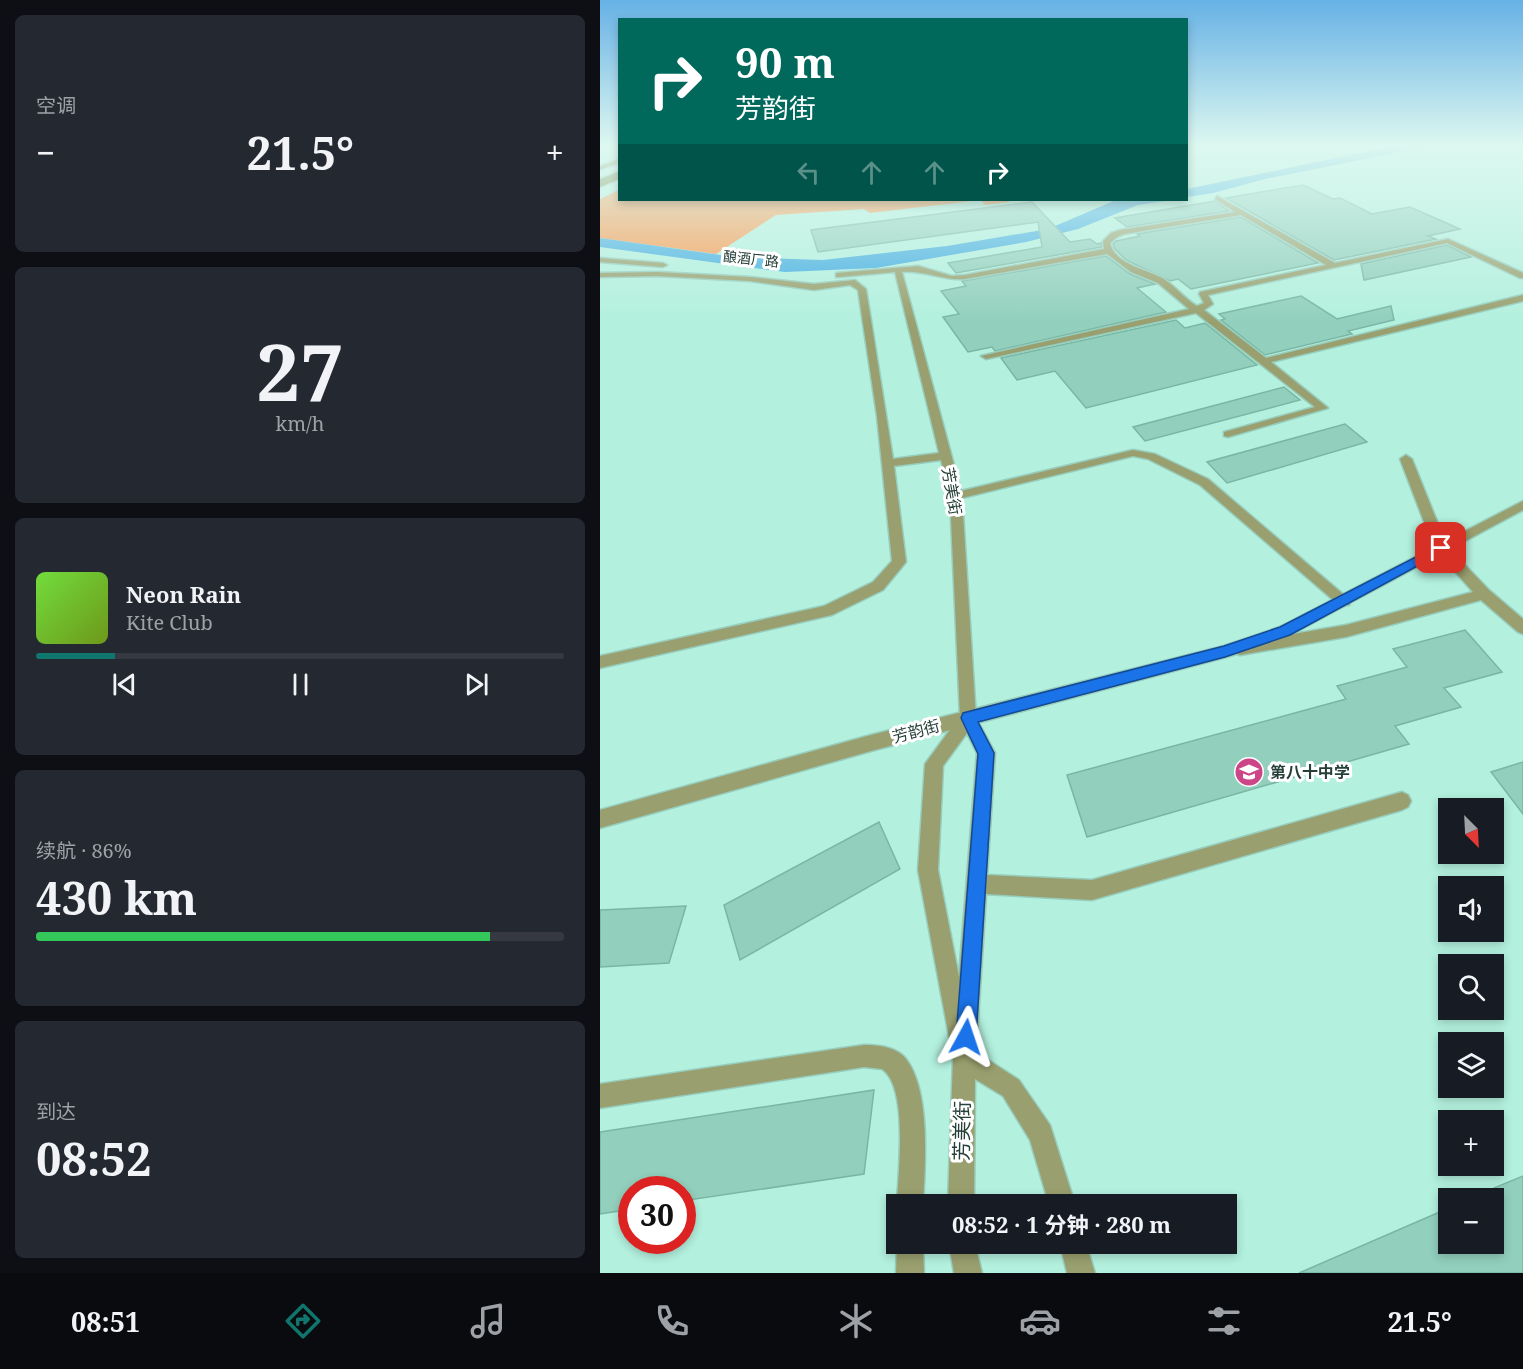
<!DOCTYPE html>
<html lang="zh">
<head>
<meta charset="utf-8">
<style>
  body { margin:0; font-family:"Noto Serif","Noto Sans SC",serif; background:#242831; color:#f1f3f6; height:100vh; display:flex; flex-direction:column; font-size:22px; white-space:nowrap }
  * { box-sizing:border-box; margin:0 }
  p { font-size:20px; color:#9ea1a6 }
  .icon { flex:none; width:33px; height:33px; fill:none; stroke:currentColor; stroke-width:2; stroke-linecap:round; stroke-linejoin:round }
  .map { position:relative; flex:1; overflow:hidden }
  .details { display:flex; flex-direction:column; gap:15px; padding:15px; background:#0d0f14; width:600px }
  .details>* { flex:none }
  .banner { position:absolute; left:18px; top:18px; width:570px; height:183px; border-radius:0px; box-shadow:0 3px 9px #0003; background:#00695c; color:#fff; overflow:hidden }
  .needle { width:39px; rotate:156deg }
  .controls { position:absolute; left:838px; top:798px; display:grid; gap:12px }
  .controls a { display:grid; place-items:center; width:66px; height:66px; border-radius:0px; background:#171b24; box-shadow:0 3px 9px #0003; font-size:30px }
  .speed { position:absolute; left:18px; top:1176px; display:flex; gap:12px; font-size:30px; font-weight:700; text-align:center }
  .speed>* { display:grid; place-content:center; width:78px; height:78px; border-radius:50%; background:#171b24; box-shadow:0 3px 9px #0003; line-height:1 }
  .speed .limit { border:9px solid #d22; background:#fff; color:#111 }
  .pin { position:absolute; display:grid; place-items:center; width:51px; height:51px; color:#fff; margin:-26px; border-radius:12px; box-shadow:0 3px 9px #0006 }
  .me { position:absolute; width:66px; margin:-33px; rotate:5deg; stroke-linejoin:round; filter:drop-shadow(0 0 4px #0008) }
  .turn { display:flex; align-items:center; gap:21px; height:126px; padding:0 18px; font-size:27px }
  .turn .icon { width:78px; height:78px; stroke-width:2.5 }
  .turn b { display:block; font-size:42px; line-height:51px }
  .lanes { display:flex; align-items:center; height:57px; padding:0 18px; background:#0003; justify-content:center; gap:30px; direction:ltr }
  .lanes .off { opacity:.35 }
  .big { font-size:45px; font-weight:700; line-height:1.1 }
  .details .tile { flex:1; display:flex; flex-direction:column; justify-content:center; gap:9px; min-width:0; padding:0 21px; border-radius:9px; background:#242831 }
  .details .dial { align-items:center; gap:0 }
  .dial b { font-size:78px; line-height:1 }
  .song { display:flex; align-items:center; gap:18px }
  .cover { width:72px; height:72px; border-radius:9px; background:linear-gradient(135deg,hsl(100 70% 55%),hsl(80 70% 35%)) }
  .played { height:6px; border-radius:3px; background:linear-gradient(90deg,#0f766e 15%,#363941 15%) }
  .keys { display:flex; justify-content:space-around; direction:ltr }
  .heat { display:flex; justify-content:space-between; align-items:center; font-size:33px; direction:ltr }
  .charge { height:9px; border-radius:4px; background:linear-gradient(90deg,#34c759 86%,#363941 0) }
  .trip { position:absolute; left:286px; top:1194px; width:351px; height:60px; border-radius:0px; background:#171b24; box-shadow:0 3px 9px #0003; font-weight:700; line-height:60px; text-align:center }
  .tab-bar { display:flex; height:96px; justify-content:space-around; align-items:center; background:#090b0e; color:#9ea1a6 }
  .tab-bar .icon { width:42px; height:42px }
  .tab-bar .selected { color:#0f766e }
  .tab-bar b { font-size:27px; color:#f1f3f6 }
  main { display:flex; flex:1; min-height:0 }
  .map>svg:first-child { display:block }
</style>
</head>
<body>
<main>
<section class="details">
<div class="tile"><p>空调</p>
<div class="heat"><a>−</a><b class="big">21.5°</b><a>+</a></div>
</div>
<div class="tile dial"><b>27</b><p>km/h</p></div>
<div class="tile">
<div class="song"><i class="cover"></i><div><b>Neon Rain</b><p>Kite Club</p></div></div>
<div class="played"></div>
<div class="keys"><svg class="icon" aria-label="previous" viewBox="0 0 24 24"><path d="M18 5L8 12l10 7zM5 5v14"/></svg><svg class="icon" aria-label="pause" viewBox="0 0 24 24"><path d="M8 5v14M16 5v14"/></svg><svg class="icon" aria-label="next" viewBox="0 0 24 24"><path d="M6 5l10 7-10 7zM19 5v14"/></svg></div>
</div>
<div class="tile"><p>续航 · 86%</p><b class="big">430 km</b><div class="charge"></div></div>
<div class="tile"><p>到达</p><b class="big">08:52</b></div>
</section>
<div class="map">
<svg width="923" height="1273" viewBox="0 0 923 1273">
  <rect width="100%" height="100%" fill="#b3f0de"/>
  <!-- forest -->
  <polygon fill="#fd964a" points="19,190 20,200 409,200 409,202 385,205 381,200 270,213 264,209 176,215 116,254 0,238 0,199"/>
  <!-- water -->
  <g fill="#43ace1">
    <polygon points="798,145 836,145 665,179 613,193 587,197 587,189"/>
    <polygon points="516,200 572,200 538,205 478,229 426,242 276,268 185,272 0,247 0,238 135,257 223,260 347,246 448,229"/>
  </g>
  <!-- building -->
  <g fill="#92cfbd" stroke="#7ab6a4" stroke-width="1.5">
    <polygon points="703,185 733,199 740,198 772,214 810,207 860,229 828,236 836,239 734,260 626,198"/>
    <polygon points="615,201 629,211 527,227 515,218"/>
    <polygon points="432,202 470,242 490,239 497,244 501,243 502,247 356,273 348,263 442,247 438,222 218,252 211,230"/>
    <polygon points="641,217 718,263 591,289 578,279 570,281 526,260 515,249 513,244 516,241 540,236 537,234"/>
    <polygon points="847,245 871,257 764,280 761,264"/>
    <polygon points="506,256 530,274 555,284 537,288 566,312 395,351 392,347 368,352 343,317 359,314 341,291 366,286 362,281"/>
    <polygon points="701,296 737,319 791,306 794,320 748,331 752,334 665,355 621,320 625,319 619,314"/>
    <polygon points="576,320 585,328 605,323 657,365 486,408 455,371 417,380 401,358"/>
    <polygon points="684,387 700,400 545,441 533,427"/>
    <polygon points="745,424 767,442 627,483 607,462"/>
    <polygon points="865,630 902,672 844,688 861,707 795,726 809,744 487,837 467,775 746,699 737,686 807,667 793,649"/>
    <polygon points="923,762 923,814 891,772"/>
    <polygon points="279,822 300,869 140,960 124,905"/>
    <polygon points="86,906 69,963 0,967 0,910"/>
    <polygon points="274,1090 264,1174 82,1201 82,1190 32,1190 32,1209 0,1214 0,1132"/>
    <polygon points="923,1176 923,1273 699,1273 849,1208 849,1244 894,1244 894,1188"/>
  </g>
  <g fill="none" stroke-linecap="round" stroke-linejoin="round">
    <!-- minor casing -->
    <g stroke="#97cdbd" stroke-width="3">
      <g id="minor">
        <path d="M617,196L735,263L848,239L923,273V278H920L847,243L608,295L613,304L604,310L666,358L923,295V301L671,362L728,408L628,437L624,436V432L715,407L596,313L386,359L381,356L589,309L558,283L531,272L507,254L365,279C343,281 325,270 302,272L361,491L533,450L555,454L608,479L751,601L749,605H739L600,485L548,459L533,456L362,498L376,718L395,753L387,875L492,880L802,792L808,795L811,801L808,807L802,810L492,900L386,894L376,1052L419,1080L450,1125L475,1204H449L430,1140L403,1096L375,1079L374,1204H348L353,1058L318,870L325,764L360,716L350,496L341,460L294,466L306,562L283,590L232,615L0,668V656L224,606L273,582L292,561L277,416L258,290L250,285L214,290L150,281L57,276L0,277V273L57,272L150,277L214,284L255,280L266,289L293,459L339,453L295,272L239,277H236V273L318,266L352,276L365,275L504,249L503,241L511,233L520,230L635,212L615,199ZM641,215L726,265L600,292L599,294L604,303L597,306C585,299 576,287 564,279C547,269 515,265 510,243L517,237L524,234ZM367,733L377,753L359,977L338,870L343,766Z"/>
        <polygon points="0,258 63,263 67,265 63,267 0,262"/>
        <polygon points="806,455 812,459 847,546 889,590 923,619 923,634 918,632 881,600 746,637 640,655 635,653 632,649 635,645 640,643 746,625 873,592 834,548 800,459"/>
        <path d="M264,1045C278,1045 297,1047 306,1059C331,1092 325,1165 323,1204H297C298,1174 309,1087 282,1069L264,1067L0,1108V1084Z"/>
        <polygon points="297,1243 323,1244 324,1273 296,1273"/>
        <polygon points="349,1244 375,1244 382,1273 354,1273"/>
        <polygon points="460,1244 486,1244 495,1273 467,1273"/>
      </g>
    </g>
    <!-- tertiary casing -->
    <g stroke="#97cdbd" stroke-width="3">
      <polygon id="tertiary" points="923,501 923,510 690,635 630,656 271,751 0,828 0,810 271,735 624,646 680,627"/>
    </g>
    <!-- secondary casing -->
    <g stroke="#97cdbd" stroke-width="3">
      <polygon id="secondary" points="919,145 923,145 923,148"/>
    </g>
    <!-- primary casing -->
    <g stroke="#97cdbd" stroke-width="3">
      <polygon id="primary" points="20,175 20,179 0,187 0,183"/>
    </g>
    <!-- trunk casing -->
    <g stroke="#97cdbd" stroke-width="4">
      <g id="trunk">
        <polygon points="20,158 20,163 0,170 0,166"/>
        <polygon points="20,171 20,176 0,183 0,179"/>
      </g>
    </g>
    <!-- minor -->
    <use href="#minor" fill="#999f6e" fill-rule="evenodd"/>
    <!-- tertiary -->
    <use href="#tertiary" fill="#999f6e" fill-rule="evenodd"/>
    <!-- secondary -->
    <use href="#secondary" fill="#777f2e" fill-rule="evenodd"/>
    <!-- primary -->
    <use href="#primary" fill="#5f660e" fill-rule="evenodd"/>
    <!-- trunk -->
    <use href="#trunk" fill="#555b08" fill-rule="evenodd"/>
  </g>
  <!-- sky -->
  <linearGradient id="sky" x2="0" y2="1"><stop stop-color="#66b1e5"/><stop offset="0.45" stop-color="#ddf8f0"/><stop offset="1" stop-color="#ddf8f0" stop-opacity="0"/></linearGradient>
  <rect width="923" height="323" fill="url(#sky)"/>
  <!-- route -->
  <polygon fill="#1a73e8" stroke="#114b97" stroke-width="1.5" points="841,544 845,545 845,551 690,635 625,657 378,722 394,753 376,1037 373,1044 366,1047 359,1044 356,1037 378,754 361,718 363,713 624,646 680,627"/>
  <!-- icons -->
  <defs>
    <g id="school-disc" transform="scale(1.5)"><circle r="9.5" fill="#cc4586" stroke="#fff"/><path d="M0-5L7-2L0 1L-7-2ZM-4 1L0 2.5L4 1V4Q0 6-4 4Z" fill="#fff"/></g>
  </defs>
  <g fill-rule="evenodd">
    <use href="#school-disc" x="649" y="772"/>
  </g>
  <g text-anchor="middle" stroke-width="6" stroke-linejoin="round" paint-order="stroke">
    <!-- far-street labels -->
    <g font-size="14" fill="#263f38" stroke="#fff">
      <text transform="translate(151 259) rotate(6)" y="5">酿酒厂路</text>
    </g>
    <!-- street labels -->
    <g font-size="16" fill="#263f38" stroke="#fff">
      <text transform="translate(352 491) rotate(80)" y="6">芳美街</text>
      <text transform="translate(316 731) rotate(-15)" y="6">芳韵街</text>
    </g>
    <!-- poi labels -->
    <g font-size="16" font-weight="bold" fill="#263f38" stroke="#fff" text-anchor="start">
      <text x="670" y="778">第八十中学</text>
    </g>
    <!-- near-street labels -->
    <g font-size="20" fill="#263f38" stroke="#fff">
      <text transform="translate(362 1131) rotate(-89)" y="7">芳美街</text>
    </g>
  </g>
</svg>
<div class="controls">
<a><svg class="needle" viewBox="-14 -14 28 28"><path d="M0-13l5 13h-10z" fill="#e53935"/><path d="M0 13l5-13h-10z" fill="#9ea1a6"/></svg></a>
<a><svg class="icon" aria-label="sound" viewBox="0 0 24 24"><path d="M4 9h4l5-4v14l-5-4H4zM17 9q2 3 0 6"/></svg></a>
<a><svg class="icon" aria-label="search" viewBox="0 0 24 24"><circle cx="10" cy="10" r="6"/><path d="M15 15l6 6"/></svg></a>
<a><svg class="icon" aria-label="layers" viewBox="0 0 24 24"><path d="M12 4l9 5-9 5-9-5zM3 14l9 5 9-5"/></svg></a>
<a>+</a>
<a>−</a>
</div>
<div class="speed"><div class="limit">30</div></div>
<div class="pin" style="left:841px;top:548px;background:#d93025"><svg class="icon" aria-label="arrive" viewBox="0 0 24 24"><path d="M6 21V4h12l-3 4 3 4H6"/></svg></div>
<svg class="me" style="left:366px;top:1037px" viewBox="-20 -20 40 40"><path d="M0-17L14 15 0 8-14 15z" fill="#1a73e8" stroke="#fff" stroke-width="4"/></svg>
<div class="trip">08:52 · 1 分钟 · 280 m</div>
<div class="banner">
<div class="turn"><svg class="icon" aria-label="right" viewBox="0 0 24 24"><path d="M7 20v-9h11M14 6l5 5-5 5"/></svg><div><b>90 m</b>芳韵街</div></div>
<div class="lanes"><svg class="icon off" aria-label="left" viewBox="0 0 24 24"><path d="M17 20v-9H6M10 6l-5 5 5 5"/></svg><svg class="icon off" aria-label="ahead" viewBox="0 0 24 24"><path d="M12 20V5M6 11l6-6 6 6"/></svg><svg class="icon off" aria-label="ahead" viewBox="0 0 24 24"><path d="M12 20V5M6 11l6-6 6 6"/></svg><svg class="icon" aria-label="right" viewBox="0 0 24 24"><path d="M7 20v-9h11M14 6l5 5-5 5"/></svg></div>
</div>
</div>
</main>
<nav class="tab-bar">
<b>08:51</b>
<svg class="icon selected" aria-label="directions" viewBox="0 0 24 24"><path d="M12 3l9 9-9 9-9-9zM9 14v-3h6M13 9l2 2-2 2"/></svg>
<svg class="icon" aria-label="music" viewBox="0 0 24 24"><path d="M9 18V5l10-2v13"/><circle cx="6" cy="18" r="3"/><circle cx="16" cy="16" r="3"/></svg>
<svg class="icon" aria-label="phone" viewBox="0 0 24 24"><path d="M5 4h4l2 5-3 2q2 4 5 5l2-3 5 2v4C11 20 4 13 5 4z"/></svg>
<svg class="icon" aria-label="climate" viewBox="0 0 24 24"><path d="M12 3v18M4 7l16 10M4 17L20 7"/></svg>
<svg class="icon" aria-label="car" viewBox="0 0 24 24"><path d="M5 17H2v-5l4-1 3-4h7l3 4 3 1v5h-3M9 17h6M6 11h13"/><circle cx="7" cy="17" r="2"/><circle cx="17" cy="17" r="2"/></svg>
<svg class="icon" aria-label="filters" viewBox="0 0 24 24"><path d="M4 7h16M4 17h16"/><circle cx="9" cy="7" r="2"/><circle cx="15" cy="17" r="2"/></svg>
<b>21.5°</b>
</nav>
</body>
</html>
